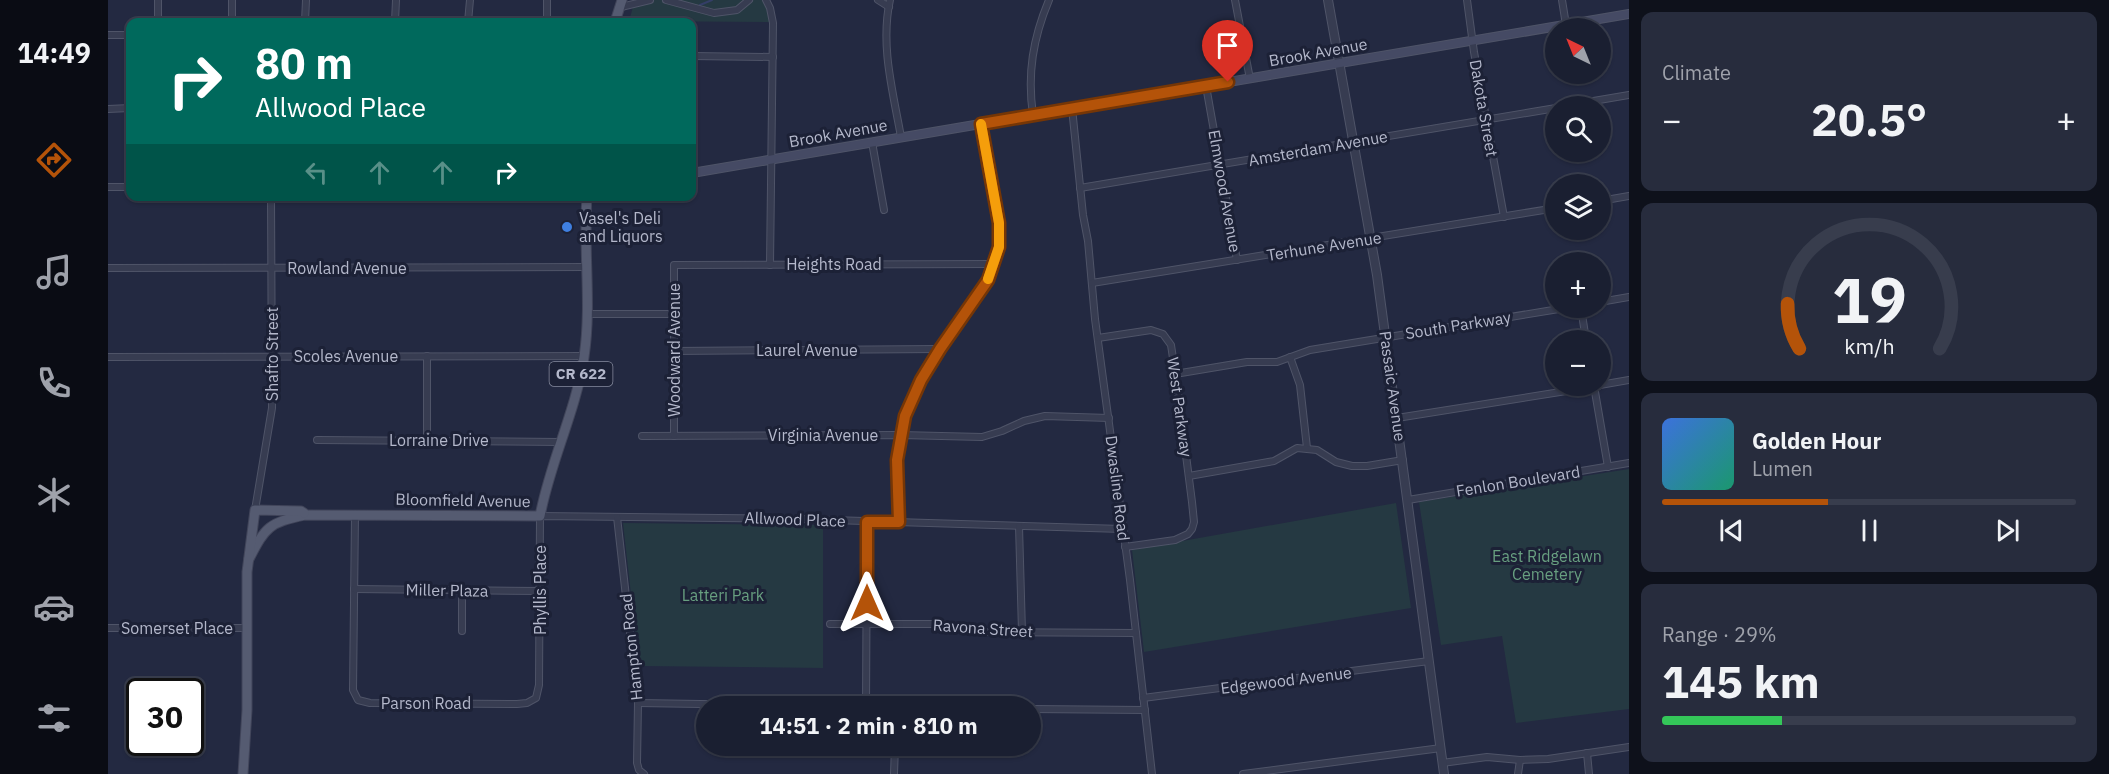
<!DOCTYPE html>
<html lang="en">
<head>
<meta charset="utf-8">
<style>
  body { margin:0; font-family:"IBM Plex Sans",sans-serif; background:#272c3d; color:#f1f3f6; height:100vh; display:flex; flex-direction:column; font-size:22px; white-space:nowrap }
  * { box-sizing:border-box; margin:0 }
  p { font-size:20px; color:#9fa2ab }
  .icon { flex:none; width:33px; height:33px; fill:none; stroke:currentColor; stroke-width:2; stroke-linecap:round; stroke-linejoin:round }
  .map { position:relative; flex:1; overflow:hidden }
  .details { display:flex; flex-direction:column; gap:12px; padding:12px; background:#0e111b; width:480px }
  .details>* { flex:none }
  .hud { position:absolute; left:18px; top:18px; width:570px; height:183px; border-radius:12px; box-shadow:0 2px 4px #0004,0 0 0 2px #383d4d; background:#00695c; color:#fff; overflow:hidden }
  .needle { width:39px; rotate:317deg }
  .controls { position:absolute; left:1437px; top:18px; display:grid; gap:12px }
  .controls a { display:grid; place-items:center; width:66px; height:66px; border-radius:50%; background:#1a1f31; box-shadow:0 2px 4px #0004,0 0 0 2px #383d4d; font-size:30px }
  .speed { position:absolute; left:18px; top:678px; display:flex; gap:12px; font-size:30px; font-weight:700; text-align:center }
  .speed>* { display:grid; place-content:center; width:78px; height:78px; border-radius:50%; background:#1a1f31; box-shadow:0 2px 4px #0004,0 0 0 2px #383d4d; line-height:1 }
  .speed .limit { border:3px solid #111; border-radius:9px; background:#fff; color:#111 }
  .pin { position:absolute; display:grid; place-items:center; width:51px; height:51px; color:#fff; margin:-62px -26px; border-radius:50% 50% 50% 0; rotate:-45deg; box-shadow:0 0 6px #0007 }
  .pin .icon { rotate:45deg }
  .me { position:absolute; width:66px; margin:-33px; rotate:0deg; stroke-linejoin:round; filter:drop-shadow(0 0 4px #0008) }
  .turn { display:flex; align-items:center; gap:21px; height:126px; padding:0 30px; font-size:27px }
  .turn .icon { width:78px; height:78px; stroke-width:2.5 }
  .turn b { display:block; font-size:42px; line-height:51px }
  .lanes { display:flex; align-items:center; height:57px; padding:0 30px; background:#0003; justify-content:center; gap:30px; direction:ltr }
  .lanes .off { opacity:.35 }
  .big { font-size:45px; font-weight:700; line-height:1.1 }
  .details .widget { flex:1; display:flex; flex-direction:column; justify-content:center; gap:9px; min-width:0; padding:0 21px; border-radius:12px; background:#272c3d }
  .details .dial { align-items:center; gap:0 }
  .dial svg { height:156px; overflow:visible; fill:none; stroke:#383d4d; stroke-width:7; stroke-linecap:round; text-anchor:middle }
  .dial text { fill:#f1f3f6; stroke:none }
  .song { display:flex; align-items:center; gap:18px }
  .cover { width:72px; height:72px; border-radius:9px; background:linear-gradient(135deg,hsl(220 70% 55%),hsl(160 70% 35%)) }
  .played { height:6px; border-radius:3px; background:linear-gradient(90deg,#b45309 40%,#383d4d 40%) }
  .keys { display:flex; justify-content:space-around; direction:ltr }
  .heat { display:flex; justify-content:space-between; align-items:center; font-size:33px; direction:ltr }
  .charge { height:9px; border-radius:4px; background:linear-gradient(90deg,#34c759 29%,#383d4d 0) }
  .trip { position:absolute; left:588px; top:696px; width:345px; height:60px; border-radius:30px; background:#1a1f31; box-shadow:0 2px 4px #0004,0 0 0 2px #383d4d; font-weight:700; line-height:60px; text-align:center }
  main { display:flex; flex:1; min-height:0 }
  .tab-bar { display:flex; flex-direction:column; width:108px; justify-content:space-around; align-items:center; background:#0a0c14; color:#9fa2ab }
  .tab-bar .icon { width:42px; height:42px }
  .tab-bar .on { color:#b45309 }
  .tab-bar b { font-size:27px; color:#f1f3f6 }
  .map>svg:first-child { display:block }
</style>
</head>
<body>
<main>
<nav class="tab-bar">
<b>14:49</b>
<svg class="icon on" aria-label="directions" viewBox="0 0 24 24"><path d="M12 3l9 9-9 9-9-9zM9 14v-3h6M13 9l2 2-2 2"/></svg>
<svg class="icon" aria-label="music" viewBox="0 0 24 24"><path d="M9 18V5l10-2v13"/><circle cx="6" cy="18" r="3"/><circle cx="16" cy="16" r="3"/></svg>
<svg class="icon" aria-label="phone" viewBox="0 0 24 24"><path d="M5 4h4l2 5-3 2q2 4 5 5l2-3 5 2v4C11 20 4 13 5 4z"/></svg>
<svg class="icon" aria-label="climate" viewBox="0 0 24 24"><path d="M12 3v18M4 7l16 10M4 17L20 7"/></svg>
<svg class="icon" aria-label="car" viewBox="0 0 24 24"><path d="M5 17H2v-5l4-1 3-4h7l3 4 3 1v5h-3M9 17h6M6 11h13"/><circle cx="7" cy="17" r="2"/><circle cx="17" cy="17" r="2"/></svg>
<svg class="icon" aria-label="filters" viewBox="0 0 24 24"><path d="M4 7h16M4 17h16"/><circle cx="9" cy="7" r="2"/><circle cx="15" cy="17" r="2"/></svg>
</nav>
<div class="map">
<svg width="1521" height="774" viewBox="0 0 1521 774">
  <rect width="100%" height="100%" fill="#232941"/>
  <!-- green -->
  <g fill="#253942">
    <polygon points="527,0 656,0 666,22 521,21"/>
    <polygon points="1521,469 1521,709 1408,723 1394,636 1333,645 1311,502"/>
    <polygon points="1288,503 1303,608 1036,652 1024,550"/>
    <polygon points="515,523 715,525 715,668 531,666"/>
  </g>
  <g fill="none" stroke-linecap="round" stroke-linejoin="round">
    <!-- stream -->
    <polyline stroke="#343e67" stroke-width="2" points="592,5 604,0"/>
    <!-- minor casing -->
    <g stroke="#4f5468" stroke-width="8">
      <g id="minor">
        <polyline points="558,0 606,13 629,10 641,0"/>
        <polyline points="658,0 662,8 665,23 662,265"/>
        <polyline points="770,0 781,7"/>
        <path d="M782,0C772,45 785,92 793,137"/>
        <polyline points="1127,0 1142,79"/>
        <polyline points="1359,0 1366,52 1396,217"/>
        <polyline points="1454,0 1458,25"/>
        <polyline points="513,7 542,0"/>
        <polyline points="50,22 50,0"/>
        <polyline points="124,22 124,0"/>
        <polyline points="197,22 198,0"/>
        <polyline points="287,22 288,0"/>
        <polyline points="360,22 362,0"/>
        <polyline points="439,22 439,0"/>
        <polyline points="0,35 22,35"/>
        <polyline points="584,56 665,57"/>
        <polyline points="1098,86 1129,260"/>
        <polyline points="1456,106 1521,95"/>
        <polyline points="964,108 975,215 980,241 987,319 1022,580 1044,774"/>
        <polyline points="0,109 22,108"/>
        <path d="M925,115C919,74 925,38 941,0"/>
        <polyline points="764,142 776,210"/>
        <polyline points="0,187 22,187"/>
        <polyline points="972,188 1448,108"/>
        <polyline points="1492,201 1521,196"/>
        <polyline points="0,268 479,267"/>
        <polyline points="984,283 1448,208"/>
        <polyline points="1492,302 1521,297"/>
        <polyline points="1473,308 1478,340"/>
        <polyline points="480,314 566,314"/>
        <polyline points="990,338 1043,330 1055,334 1063,345 1069,385 1084,502 1086,522 1084,529 1080,534 1067,540 1017,547"/>
        <polyline points="566,351 832,349"/>
        <polyline points="0,357 476,356"/>
        <polyline points="1182,357 1192,385 1199,448"/>
        <polyline points="1067,374 1139,362 1169,362 1202,350 1457,308"/>
        <polyline points="1492,385 1521,380"/>
        <polyline points="1486,386 1500,467"/>
        <polyline points="1289,418 1490,386"/>
        <polyline points="534,436 793,435 874,437 894,431 916,421 937,416 1001,418"/>
        <polyline points="566,436 566,265 886,264"/>
        <polyline points="319,439 319,356"/>
        <polyline points="209,440 452,442"/>
        <polyline points="1081,476 1166,461 1189,448 1209,450 1228,462 1244,466 1259,466 1295,460"/>
        <polyline points="1300,500 1521,463"/>
        <polyline points="147,510 164,408 163,196"/>
        <polyline points="247,515 245,690 250,700 262,703 409,704 419,703 428,698 431,685 432,516 691,519 1014,529"/>
        <polyline points="509,517 530,703 529,763 531,770 536,774"/>
        <polyline points="791,522 789,460 797,415 813,380 832,349 880,280 891,247 891,223 873,124"/>
        <polyline points="911,526 914,632"/>
        <polyline points="246,589 432,591"/>
        <polyline points="722,624 834,624 877,632 1028,633"/>
        <polyline points="0,628 139,628"/>
        <polyline points="354,631 354,590"/>
        <polyline points="1035,698 1321,661"/>
        <polyline points="530,703 723,706"/>
        <polyline points="758,706 759,521"/>
        <polyline points="922,709 1037,710"/>
        <polyline points="1479,753 1481,774"/>
        <polyline points="1334,763 1379,757 1412,760 1440,759 1521,747"/>
        <polyline points="786,774 787,746"/>
        <polyline points="1135,774 1333,748"/>
        <polyline points="1410,774 1412,760"/>
      </g>
    </g>
    <!-- tertiary casing -->
    <g stroke="#4f5468" stroke-width="10">
      <polyline id="tertiary" points="1220,0 1269,275 1336,774"/>
    </g>
    <!-- secondary casing -->
    <g stroke="#4f5468" stroke-width="10">
      <polyline id="secondary" points="584,173 1521,14"/>
    </g>
    <!-- primary casing -->
    <g stroke="#41455a" stroke-width="11">
      <g id="primary">
        <polyline points="507,22 514,0"/>
        <path d="M141,559C158,526 161,523 197,515L432,516C442,462 468,411 476,357C484,304 475,250 479,196"/>
        <polyline points="135,774 139,710 139,572 147,510 193,511 196,513"/>
      </g>
    </g>
    <!-- minor -->
    <use href="#minor" stroke="#373c51" stroke-width="6"/>
    <!-- tertiary -->
    <use href="#tertiary" stroke="#373c51" stroke-width="8"/>
    <!-- secondary -->
    <use href="#secondary" stroke="#454a64" stroke-width="8"/>
    <!-- primary -->
    <use href="#primary" stroke="#555b71" stroke-width="9"/>
  </g>
  <g fill="none" stroke-linecap="round" stroke-linejoin="round">
    <!-- route casing -->
    <g stroke="#753606" stroke-width="15">
      <polyline id="route" points="759,603 759,522 791,522 789,460 797,416 813,380 832,349 880,280 891,247 891,223 873,124 1120,82"/>
    </g>
    <!-- route -->
    <use href="#route" stroke="#b45309" stroke-width="10"/>
    <!-- slow -->
    <polyline stroke="#f59e0b" stroke-width="10" points="873,124 891,223 891,247 880,279"/>
  </g>
  <!-- markers -->
  <circle fill="#3f7fe0" stroke="#1c2136" stroke-width="2" cx="459" cy="227" r="6"/>
  <g text-anchor="middle" stroke-width="6" stroke-linejoin="round" paint-order="stroke">
    <!-- shield labels -->
    <rect fill="#1c2136" stroke="#868b9e" stroke-width="1.5" x="441.5" y="362" width="63" height="24" rx="4.5"/>
    <g font-size="15" font-weight="bold" fill="#b4b8cb">
      <text x="473" y="379">CR 622</text>
    </g>
    <!-- street labels -->
    <g font-size="16" fill="#b4b8cb" stroke="#1c2136">
      <text transform="translate(1210 52) rotate(-10)" y="6">Brook Avenue</text>
      <text transform="translate(1376 108) rotate(80)" y="6">Dakota Street</text>
      <text transform="translate(730 133) rotate(-10)" y="6">Brook Avenue</text>
      <text transform="translate(1210 148) rotate(-10)" y="6">Amsterdam Avenue</text>
      <text transform="translate(1117 191) rotate(80)" y="6">Elmwood Avenue</text>
      <text transform="translate(1216 246) rotate(-9)" y="6">Terhune Avenue</text>
      <text x="726" y="270">Heights Road</text>
      <text x="239" y="274">Rowland Avenue</text>
      <text transform="translate(1350 325) rotate(-9)" y="6">South Parkway</text>
      <text transform="translate(566 350) rotate(-90)" y="6">Woodward Avenue</text>
      <text x="699" y="356">Laurel Avenue</text>
      <text transform="translate(164 354) rotate(-90)" y="6">Shafto Street</text>
      <text x="238" y="362">Scoles Avenue</text>
      <text transform="translate(1285 386) rotate(82)" y="6">Passaic Avenue</text>
      <text transform="translate(1072 407) rotate(82)" y="6">West Parkway</text>
      <text x="715" y="441">Virginia Avenue</text>
      <text x="331" y="446">Lorraine Drive</text>
      <text transform="translate(1410 481) rotate(-9)" y="6">Fenlon Boulevard</text>
      <text transform="translate(1010 488) rotate(83)" y="6">Dwasline Road</text>
      <text transform="translate(355 500) rotate(1)" y="6">Bloomfield Avenue</text>
      <text transform="translate(687 519) rotate(2)" y="6">Allwood Place</text>
      <text transform="translate(339 590) rotate(1)" y="6">Miller Plaza</text>
      <text transform="translate(432 590) rotate(-90)" y="6">Phyllis Place</text>
      <text x="69" y="634">Somerset Place</text>
      <text transform="translate(875 628) rotate(4)" y="6">Ravona Street</text>
      <text transform="translate(523 647) rotate(-96)" y="6">Hampton Road</text>
      <text transform="translate(1178 680) rotate(-7)" y="6">Edgewood Avenue</text>
      <text x="318" y="709">Parson Road</text>
    </g>
    <!-- poi labels -->
    <g font-size="16" fill="#b4b8cb" stroke="#1c2136" text-anchor="start">
      <text x="471" y="224">Vasel's Deli<tspan x="471" dy="18">and Liquors</tspan></text>
    </g>
    <!-- park labels -->
    <g font-size="16" fill="#689f80" stroke="#1c2136">
      <text x="1439" y="562">East Ridgelawn<tspan x="1439" dy="18">Cemetery</tspan></text>
      <text x="615" y="601">Latteri Park</text>
    </g>
  </g>
</svg>
<div class="controls">
<a><svg class="needle" viewBox="-14 -14 28 28"><path d="M0-13l5 13h-10z" fill="#e53935"/><path d="M0 13l5-13h-10z" fill="#9fa2ab"/></svg></a>
<a><svg class="icon" aria-label="search" viewBox="0 0 24 24"><circle cx="10" cy="10" r="6"/><path d="M15 15l6 6"/></svg></a>
<a><svg class="icon" aria-label="layers" viewBox="0 0 24 24"><path d="M12 4l9 5-9 5-9-5zM3 14l9 5 9-5"/></svg></a>
<a>+</a>
<a>−</a>
</div>
<div class="speed"><div class="limit">30</div></div>
<div class="pin" style="left:1120px;top:82px;background:#d93025"><svg class="icon" aria-label="arrive" viewBox="0 0 24 24"><path d="M6 21V4h12l-3 4 3 4H6"/></svg></div>
<svg class="me" style="left:759px;top:603px" viewBox="-20 -20 40 40"><path d="M0-17L14 15 0 8-14 15z" fill="#b45309" stroke="#fff" stroke-width="4"/></svg>
<div class="trip">14:51 · 2 min · 810 m</div>
<div class="hud">
<div class="turn"><svg class="icon" aria-label="right" viewBox="0 0 24 24"><path d="M7 20v-9h11M14 6l5 5-5 5"/></svg><div><b>80 m</b>Allwood Place</div></div>
<div class="lanes"><svg class="icon off" aria-label="left" viewBox="0 0 24 24"><path d="M17 20v-9H6M10 6l-5 5 5 5"/></svg><svg class="icon off" aria-label="ahead" viewBox="0 0 24 24"><path d="M12 20V5M6 11l6-6 6 6"/></svg><svg class="icon off" aria-label="ahead" viewBox="0 0 24 24"><path d="M12 20V5M6 11l6-6 6 6"/></svg><svg class="icon" aria-label="right" viewBox="0 0 24 24"><path d="M7 20v-9h11M14 6l5 5-5 5"/></svg></div>
</div>
</div>
<section class="details">
<div class="widget"><p>Climate</p>
<div class="heat"><a>−</a><b class="big">20.5°</b><a>+</a></div>
</div>
<div class="widget dial"><svg viewBox="0 0 100 80">
<path d="M14 69A42 42 0 1 1 86 69"/>
<path d="M14 69A42 42 0 0 1 8 46" stroke="#b45309"/>
<text x="50" y="56" font-size="32" font-weight="700">19</text>
<text x="50" y="72" font-size="11">km/h</text>
</svg></div>
<div class="widget">
<div class="song"><i class="cover"></i><div><b>Golden Hour</b><p>Lumen</p></div></div>
<div class="played"></div>
<div class="keys"><svg class="icon" aria-label="previous" viewBox="0 0 24 24"><path d="M18 5L8 12l10 7zM5 5v14"/></svg><svg class="icon" aria-label="pause" viewBox="0 0 24 24"><path d="M8 5v14M16 5v14"/></svg><svg class="icon" aria-label="next" viewBox="0 0 24 24"><path d="M6 5l10 7-10 7zM19 5v14"/></svg></div>
</div>
<div class="widget"><p>Range · 29%</p><b class="big">145 km</b><div class="charge"></div></div>
</section>
</main>
</body>
</html>
